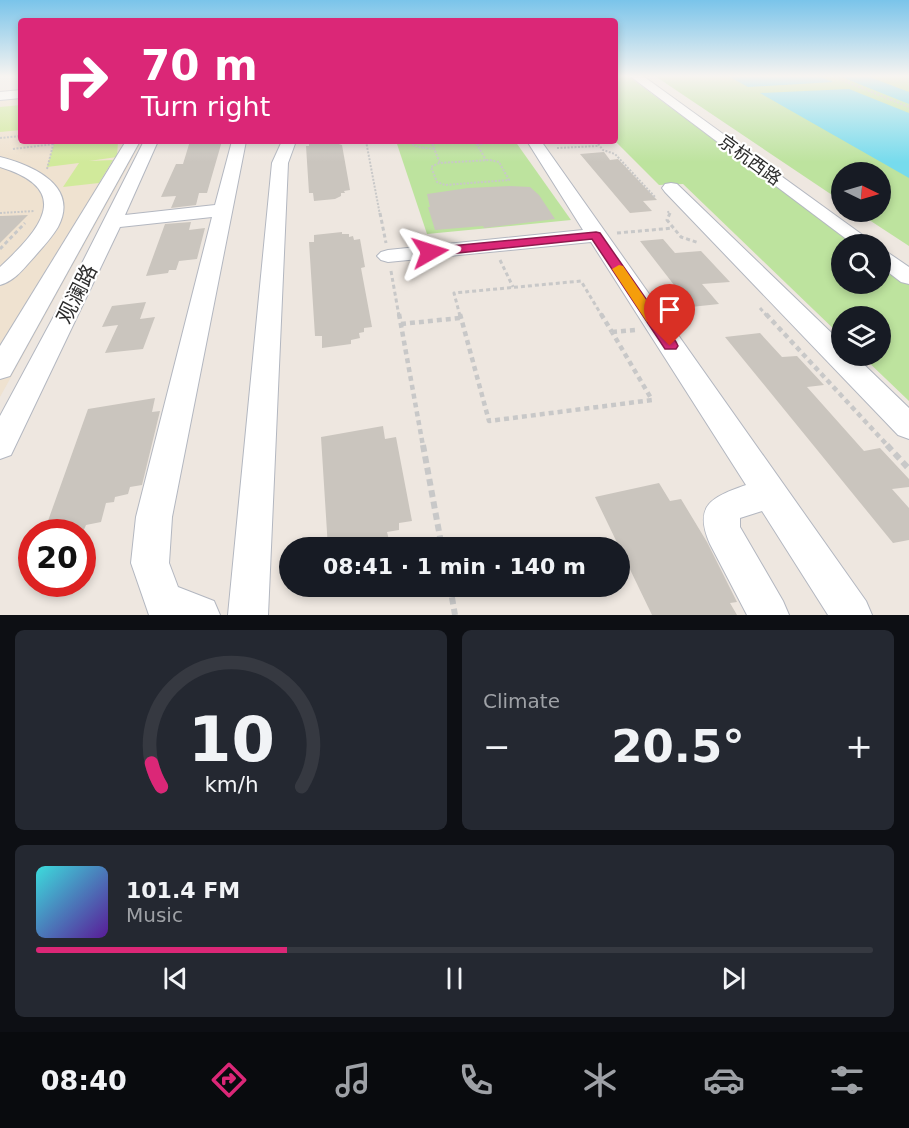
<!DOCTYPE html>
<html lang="en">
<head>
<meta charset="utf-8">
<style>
  body { margin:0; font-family:"DejaVu Sans","Noto Sans SC",sans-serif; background:#242831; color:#f1f3f6; height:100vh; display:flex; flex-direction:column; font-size:22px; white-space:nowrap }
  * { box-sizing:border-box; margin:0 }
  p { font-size:20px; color:#9ea1a6 }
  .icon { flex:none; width:33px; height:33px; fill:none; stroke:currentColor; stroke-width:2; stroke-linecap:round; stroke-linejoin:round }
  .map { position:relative; height:615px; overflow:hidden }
  .drawer { display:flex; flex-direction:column; gap:15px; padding:15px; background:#0d0f14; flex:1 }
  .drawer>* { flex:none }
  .hud { position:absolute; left:18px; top:18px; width:600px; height:126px; border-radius:6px; box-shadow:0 3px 9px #0003; background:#db2777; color:#fff; overflow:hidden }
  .needle { width:39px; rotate:95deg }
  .fabs { position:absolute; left:831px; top:162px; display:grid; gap:12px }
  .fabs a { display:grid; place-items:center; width:60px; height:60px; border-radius:50%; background:#171b24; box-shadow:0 3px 9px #0003; font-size:30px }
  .speed { position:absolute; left:18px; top:519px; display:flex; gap:12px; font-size:30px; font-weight:700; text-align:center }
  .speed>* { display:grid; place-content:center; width:78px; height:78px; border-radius:50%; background:#171b24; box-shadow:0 3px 9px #0003; line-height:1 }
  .speed .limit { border:9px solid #d22; background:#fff; color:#111 }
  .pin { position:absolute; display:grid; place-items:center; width:51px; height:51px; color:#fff; margin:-62px -26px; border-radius:50% 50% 50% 0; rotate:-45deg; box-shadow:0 0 6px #0007 }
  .pin .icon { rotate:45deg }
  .me { position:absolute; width:66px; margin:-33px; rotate:84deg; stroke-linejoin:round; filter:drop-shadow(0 0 4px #0008) }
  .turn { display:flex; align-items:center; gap:21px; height:126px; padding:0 24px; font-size:27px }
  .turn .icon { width:78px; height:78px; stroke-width:2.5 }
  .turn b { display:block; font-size:42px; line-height:51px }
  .big { font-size:45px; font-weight:700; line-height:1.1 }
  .drawer .tile { flex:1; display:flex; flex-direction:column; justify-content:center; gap:9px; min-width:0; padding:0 21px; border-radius:9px; background:#242831 }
  .drawer .dial { align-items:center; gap:0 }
  .dial svg { height:156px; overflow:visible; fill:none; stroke:#363941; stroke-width:7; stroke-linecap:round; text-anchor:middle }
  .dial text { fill:#f1f3f6; stroke:none }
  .song { display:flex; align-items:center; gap:18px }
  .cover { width:72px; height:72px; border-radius:9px; background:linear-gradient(135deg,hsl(180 70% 55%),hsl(270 70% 35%)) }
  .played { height:6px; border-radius:3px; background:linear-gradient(90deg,#db2777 30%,#363941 30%) }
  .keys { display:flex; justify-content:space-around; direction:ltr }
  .heat { display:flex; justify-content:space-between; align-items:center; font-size:33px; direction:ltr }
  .drawer .tiles { flex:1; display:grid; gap:15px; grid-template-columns:1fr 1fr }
  .tile:last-child { grid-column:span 2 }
  .trip { position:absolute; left:279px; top:537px; width:351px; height:60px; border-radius:30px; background:#171b24; box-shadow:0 3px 9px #0003; font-weight:700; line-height:60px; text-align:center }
  .tabs { display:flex; height:96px; justify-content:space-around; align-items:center; background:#090b0e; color:#9ea1a6 }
  .tabs .icon { width:42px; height:42px }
  .tabs .selected { color:#db2777 }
  .tabs b { font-size:27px; color:#f1f3f6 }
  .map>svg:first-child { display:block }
</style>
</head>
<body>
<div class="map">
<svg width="909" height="615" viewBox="0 0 909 615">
  <rect width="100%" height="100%" fill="#eee7e0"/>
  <!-- education -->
  <polygon fill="#efe2d0" points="21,98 21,141 142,141 0,397 0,101"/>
  <!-- green -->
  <g fill="#bde39e">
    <polygon points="615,76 628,76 854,244 842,244 842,284 880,284 881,264 909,285 909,401 862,356 880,356 880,316 842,316 841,336 683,184 659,185 615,141"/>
    <polygon points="655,76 909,76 909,246 857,212 880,212 880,172 842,172 841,201"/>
    <polygon points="396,141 515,141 571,220 427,234"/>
  </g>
  <!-- pitch -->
  <g fill="#d1ea9b">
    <polygon points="21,105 21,130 0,132 0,107"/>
    <polygon points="55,141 118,141 117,157 89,161 113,160 99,183 63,187 79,163 47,167"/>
  </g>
  <!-- water -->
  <g fill="#76dbed">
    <polygon points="728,76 818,76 833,82 748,87"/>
    <polygon points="839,76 867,76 909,92 909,104"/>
    <polygon points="849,89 909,113 909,178 760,93"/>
  </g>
  <!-- building -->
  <g fill="#cac5be">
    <polygon points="190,141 222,141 207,193 199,193 196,205 171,208 176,196 161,197 176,164 183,164"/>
    <polygon points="329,141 342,145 350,190 344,191 345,193 341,193 341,196 335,199 314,201 313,193 309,193 306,146 309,146 309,142"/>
    <polygon points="604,152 610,160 618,159 657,200 643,201 652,211 630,213 580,154"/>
    <polygon points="510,186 530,187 539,195 555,219 484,228 483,226 435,230 428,207 430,207 427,194 468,188"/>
    <polygon points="28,215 0,243 0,216"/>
    <polygon points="191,222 189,230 205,228 197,259 179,261 176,270 169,270 168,273 146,276 165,224"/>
    <polygon points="342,232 342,234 349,234 349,237 353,236 354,240 360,239 365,267 361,268 372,327 364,328 364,332 359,333 360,338 351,340 351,344 322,348 322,336 315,336 309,242 314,242 314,235"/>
    <polygon points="663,239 675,253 701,251 730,282 702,284 719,304 691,307 640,241"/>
    <polygon points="146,302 140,319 155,317 143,349 105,353 118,325 102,327 112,306"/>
    <polygon points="760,333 782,357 797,356 824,385 807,387 864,451 880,448 909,479 909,487 892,489 909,508 909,540 893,543 725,337"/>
    <polygon points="155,398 152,412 160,411 142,485 130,487 128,494 115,497 114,502 106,503 101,522 86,525 83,532 44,532 88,409"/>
    <polygon points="383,426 385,439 396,437 412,521 399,523 399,530 387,532 389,540 382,542 383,548 328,548 321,437"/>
    <polygon points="659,483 670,501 681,499 707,542 737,602 730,603 737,615 652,615 595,497"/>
  </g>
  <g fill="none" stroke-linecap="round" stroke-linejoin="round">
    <!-- minor casing -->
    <g stroke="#b3b7c0" stroke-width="2">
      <g id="minor">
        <polygon points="630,76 643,76 875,244 853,244"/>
        <polygon points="21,90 21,98 0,100 0,92"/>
        <polygon points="126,141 140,141 10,376 0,379 0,346"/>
        <polygon points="144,141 158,141 125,215 215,205 232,141 246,141 172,517 169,563 178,587 214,601 220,615 149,615 131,563 136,517 212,217 120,227 11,455 0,459 0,416 75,277"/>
        <polygon points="282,141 296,141 288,163 268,615 228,615 272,163"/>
        <path d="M527,141H541L866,601L872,615H828L762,511L740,518V527L783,601L789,615H747L710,544C693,505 712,497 746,485L591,242L388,262L381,260L377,256L381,252L388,250L583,230Z"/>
        <path d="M0,157C31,165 80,185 58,227C52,237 43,247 35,256C25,267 15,281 0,285V267C40,230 75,190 0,167Z"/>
        <polygon points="671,183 677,184 842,343 842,356 855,356 909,408 909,439 898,435 665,192 662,188 665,184"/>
        <polygon points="880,250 887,252 909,267 909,284 901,282 880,266"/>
      </g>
    </g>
    <!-- path-far3 -->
    <g stroke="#c8c8c8" stroke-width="2" stroke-dasharray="2 1.5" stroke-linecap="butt">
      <polyline points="832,76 909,107"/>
      <polyline points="0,138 21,136"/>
      <polyline points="366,141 380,215"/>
      <polyline points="406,141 418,147 434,149"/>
      <polyline points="431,141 440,163"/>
      <polyline points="475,141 486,160"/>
      <polyline points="596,141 603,150 615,154 655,197"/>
      <polyline points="477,145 493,141"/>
      <polyline points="557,148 598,146"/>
      <polyline points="13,149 54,144"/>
      <polygon points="490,160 499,162 509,180 445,185 437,182 431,167 439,163"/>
      <polyline points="47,169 54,141"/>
      <polyline points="668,211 669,215"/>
      <polyline points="0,213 35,211"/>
    </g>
    <!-- path-far2 -->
    <g stroke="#c8c8c8" stroke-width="3" stroke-dasharray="4 3" stroke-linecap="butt">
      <polyline points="380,213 386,243"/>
      <polyline points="670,213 667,220 681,237 699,243"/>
      <polyline points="617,233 673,228"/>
      <polyline points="0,249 25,223"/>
      <polyline points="500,260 513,287"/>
      <polyline points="391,271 399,316"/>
      <polyline points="760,308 767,316"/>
      <polyline points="460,316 454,293 581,281 602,316"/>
    </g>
    <!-- path-far1 -->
    <g stroke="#c8c8c8" stroke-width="4.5" stroke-dasharray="5 4" stroke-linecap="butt">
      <polyline points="399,314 423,446"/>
      <polyline points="460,314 489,421 652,400 612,332"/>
      <polyline points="601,314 612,332"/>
      <polyline points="766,314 888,446"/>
      <polyline points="401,324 460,318"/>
      <polyline points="612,332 636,330"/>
    </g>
    <!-- path -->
    <g stroke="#c8c8c8" stroke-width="6" stroke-dasharray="7 4.5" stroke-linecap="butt">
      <polyline points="423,445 442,548"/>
      <polyline points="887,445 909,469"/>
      <polyline points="450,586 455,615"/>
    </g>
    <!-- minor -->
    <use href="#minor" fill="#fff" fill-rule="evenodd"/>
  </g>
  <!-- sky -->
  <linearGradient id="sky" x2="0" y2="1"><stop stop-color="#7ac4ea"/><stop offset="0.47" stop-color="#f7f4f1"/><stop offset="1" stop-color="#f7f4f1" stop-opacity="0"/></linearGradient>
  <rect width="909" height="162" fill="url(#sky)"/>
  <!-- route -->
  <polygon fill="#db2777" stroke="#8e194d" stroke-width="1.5" points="596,232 600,233 676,342 678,346 676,349 665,349 592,239 430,256 424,252 430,248"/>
  <!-- slow -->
  <polygon fill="#f59e0b" points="619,265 623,266 657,316 659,319 657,322 647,322 612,269"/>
  <g text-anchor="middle" stroke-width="4.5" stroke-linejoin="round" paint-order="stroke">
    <!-- far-street labels -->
    <g font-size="18" fill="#2d2d2d" stroke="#fff">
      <text transform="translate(750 160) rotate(36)" y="6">京杭西路</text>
    </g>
    <!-- street labels -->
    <g font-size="21" fill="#2d2d2d" stroke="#fff">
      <text transform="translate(77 294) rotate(-63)" y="7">观澜路</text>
    </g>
  </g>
</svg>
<div class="fabs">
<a><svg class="needle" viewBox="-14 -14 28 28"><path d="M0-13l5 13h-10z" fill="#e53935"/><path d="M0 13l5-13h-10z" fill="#9ea1a6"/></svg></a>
<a><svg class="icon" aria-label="search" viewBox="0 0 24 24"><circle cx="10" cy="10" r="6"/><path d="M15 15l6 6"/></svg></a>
<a><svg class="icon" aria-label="layers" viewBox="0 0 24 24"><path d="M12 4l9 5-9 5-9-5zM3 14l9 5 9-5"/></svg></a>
</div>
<div class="speed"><div class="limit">20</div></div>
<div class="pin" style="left:670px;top:346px;background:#d93025"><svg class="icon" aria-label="arrive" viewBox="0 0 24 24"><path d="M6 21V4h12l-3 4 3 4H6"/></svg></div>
<svg class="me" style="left:430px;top:252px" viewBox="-20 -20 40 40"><path d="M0-17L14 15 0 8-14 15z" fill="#db2777" stroke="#fff" stroke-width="4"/></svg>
<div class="trip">08:41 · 1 min · 140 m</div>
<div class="hud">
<div class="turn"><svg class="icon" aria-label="right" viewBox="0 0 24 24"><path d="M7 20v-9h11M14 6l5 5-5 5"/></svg><div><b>70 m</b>Turn right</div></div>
</div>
</div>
<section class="drawer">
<div class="tiles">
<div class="tile dial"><svg viewBox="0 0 100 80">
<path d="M14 69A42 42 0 1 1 86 69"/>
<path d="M14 69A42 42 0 0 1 9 57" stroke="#db2777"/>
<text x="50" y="56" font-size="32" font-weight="700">10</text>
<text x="50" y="72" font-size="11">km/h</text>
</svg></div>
<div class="tile"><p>Climate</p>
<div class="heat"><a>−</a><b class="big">20.5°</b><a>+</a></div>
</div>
<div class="tile">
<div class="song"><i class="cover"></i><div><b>101.4 FM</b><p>Music</p></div></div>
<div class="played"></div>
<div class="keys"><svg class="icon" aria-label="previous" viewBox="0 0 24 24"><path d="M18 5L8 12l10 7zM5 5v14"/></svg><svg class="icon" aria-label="pause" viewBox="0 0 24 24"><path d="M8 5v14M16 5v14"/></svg><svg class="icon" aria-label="next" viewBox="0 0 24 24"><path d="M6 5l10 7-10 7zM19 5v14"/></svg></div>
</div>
</div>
</section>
<nav class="tabs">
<b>08:40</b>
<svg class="icon selected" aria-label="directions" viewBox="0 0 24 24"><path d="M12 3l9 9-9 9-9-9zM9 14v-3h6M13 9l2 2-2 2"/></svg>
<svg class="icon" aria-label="music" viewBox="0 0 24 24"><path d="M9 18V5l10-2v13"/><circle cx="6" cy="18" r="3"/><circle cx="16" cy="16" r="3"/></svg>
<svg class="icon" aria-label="phone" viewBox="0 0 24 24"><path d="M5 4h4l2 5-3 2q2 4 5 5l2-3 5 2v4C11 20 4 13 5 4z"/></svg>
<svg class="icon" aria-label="climate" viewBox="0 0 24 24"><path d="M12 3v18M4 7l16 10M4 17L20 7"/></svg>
<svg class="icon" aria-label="car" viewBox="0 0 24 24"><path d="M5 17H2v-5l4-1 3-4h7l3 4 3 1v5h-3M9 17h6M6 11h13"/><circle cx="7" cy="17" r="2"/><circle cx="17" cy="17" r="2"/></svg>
<svg class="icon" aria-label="filters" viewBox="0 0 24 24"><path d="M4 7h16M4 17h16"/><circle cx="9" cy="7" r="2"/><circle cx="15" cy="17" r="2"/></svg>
</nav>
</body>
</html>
